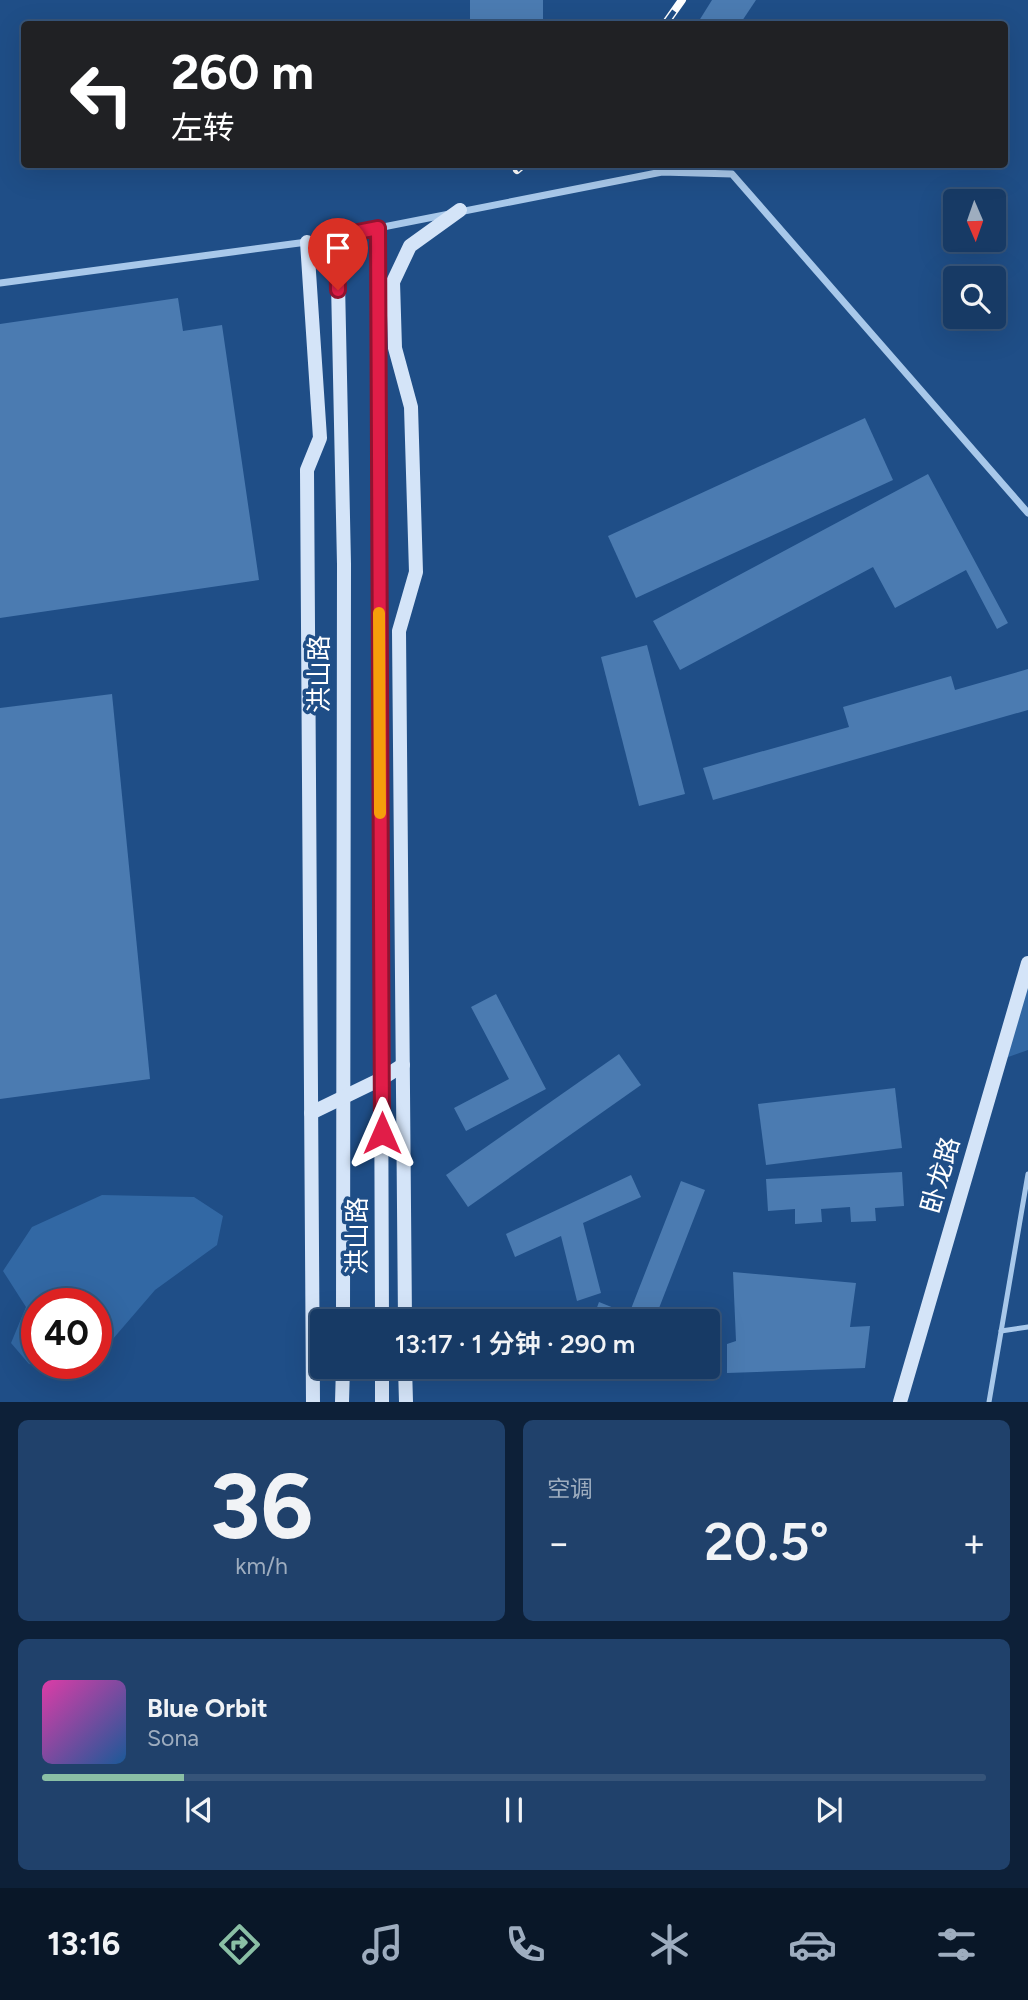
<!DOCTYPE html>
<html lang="zh">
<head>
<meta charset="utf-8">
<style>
  body { margin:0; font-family:Figtree,"Noto Sans SC",sans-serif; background:#20416b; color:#f1f3f6; height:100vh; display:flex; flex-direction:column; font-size:26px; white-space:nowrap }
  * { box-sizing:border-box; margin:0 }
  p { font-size:23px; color:#9eadbf }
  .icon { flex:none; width:38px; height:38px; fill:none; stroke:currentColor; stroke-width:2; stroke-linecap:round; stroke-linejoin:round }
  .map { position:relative; height:1402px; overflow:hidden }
  .panel { display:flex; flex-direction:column; gap:18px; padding:18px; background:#0d2038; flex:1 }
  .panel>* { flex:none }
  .top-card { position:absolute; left:21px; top:21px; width:987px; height:147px; border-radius:7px; box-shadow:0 7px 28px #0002,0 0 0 2px #365479; background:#202124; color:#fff; overflow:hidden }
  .needle { width:46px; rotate:178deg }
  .tools { position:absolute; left:943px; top:189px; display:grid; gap:14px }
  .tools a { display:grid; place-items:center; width:63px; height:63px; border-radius:7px; background:#173a65; box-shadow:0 7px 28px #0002,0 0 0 2px #365479; font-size:35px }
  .speed { position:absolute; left:21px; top:1288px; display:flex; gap:14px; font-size:35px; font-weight:700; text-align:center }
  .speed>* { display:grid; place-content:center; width:91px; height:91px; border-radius:50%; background:#173a65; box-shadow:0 7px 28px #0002,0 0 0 2px #365479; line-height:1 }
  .speed .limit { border:10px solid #d22; background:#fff; color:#111 }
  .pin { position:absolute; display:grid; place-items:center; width:60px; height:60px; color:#fff; margin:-72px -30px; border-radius:50% 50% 50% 0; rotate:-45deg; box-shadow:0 0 7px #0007 }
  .pin .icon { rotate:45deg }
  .me { position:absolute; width:77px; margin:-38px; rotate:0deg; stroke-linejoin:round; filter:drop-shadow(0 0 5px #0008) }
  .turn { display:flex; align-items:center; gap:24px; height:147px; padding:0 35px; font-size:32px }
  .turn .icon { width:91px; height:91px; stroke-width:2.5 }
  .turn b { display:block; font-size:49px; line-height:60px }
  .big { font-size:52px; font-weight:600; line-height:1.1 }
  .panel .widget { flex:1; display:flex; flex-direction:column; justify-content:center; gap:10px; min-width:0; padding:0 24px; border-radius:10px; background:#20416b }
  .panel .dial { align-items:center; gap:0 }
  .dial b { font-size:91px; line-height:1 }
  .song { display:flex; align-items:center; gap:21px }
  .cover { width:84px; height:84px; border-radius:10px; background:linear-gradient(135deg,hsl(320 70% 55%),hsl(210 70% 35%)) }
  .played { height:7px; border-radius:4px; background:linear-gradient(90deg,#8abfa5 15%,#365479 15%) }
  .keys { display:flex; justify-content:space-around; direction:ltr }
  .heat { display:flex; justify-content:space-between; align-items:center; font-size:38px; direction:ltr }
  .panel .tiles { flex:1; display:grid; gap:18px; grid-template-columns:1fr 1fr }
  .widget:last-child { grid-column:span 2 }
  .trip { position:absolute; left:310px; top:1309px; width:410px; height:70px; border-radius:7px; background:#173a65; box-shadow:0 7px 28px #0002,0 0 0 2px #365479; font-weight:600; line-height:70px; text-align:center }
  .tabs { display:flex; height:112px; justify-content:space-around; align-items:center; background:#091728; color:#9eadbf }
  .tabs .icon { width:49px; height:49px }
  .tabs .current { color:#8abfa5 }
  .tabs b { font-size:32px; color:#f1f3f6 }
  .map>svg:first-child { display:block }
</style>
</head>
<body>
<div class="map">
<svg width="1028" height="1402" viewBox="0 0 1028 1402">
  <rect width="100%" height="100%" fill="#1f4e87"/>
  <!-- green -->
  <g fill="#3268a4">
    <polygon points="1028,974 1028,1050 1000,1060"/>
    <polygon points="102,1195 194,1197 223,1216 217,1245 155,1290 112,1340 96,1354 96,1304 37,1304 37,1363 82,1363 48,1367 29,1364 11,1343 26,1307 3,1271 32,1227"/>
  </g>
  <!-- building -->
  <g fill="#4b7bb1">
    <rect x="470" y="0" width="73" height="24"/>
    <polygon points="712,0 756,0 740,24 697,24"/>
    <polygon points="178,298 183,331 222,325 259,580 0,618 0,324"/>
    <polygon points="865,418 893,480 636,598 608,536"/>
    <polygon points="928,474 1008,623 997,629 966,570 895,608 873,567 680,670 653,621"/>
    <polygon points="647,645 685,794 639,806 601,657"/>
    <polygon points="1028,669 1028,710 713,800 703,768 849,727 843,707 951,676 955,690"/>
    <polygon points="112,694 150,1079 0,1099 0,708"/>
    <polygon points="496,994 546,1089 466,1131 454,1108 509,1079 471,1007"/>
    <polygon points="619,1054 641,1085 468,1207 446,1175"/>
    <polygon points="895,1088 902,1148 766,1165 758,1104"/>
    <polygon points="902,1172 904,1206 875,1208 876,1221 851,1222 850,1207 821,1209 822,1222 795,1224 795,1209 768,1211 766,1179"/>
    <polygon points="631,1175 641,1197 583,1223 601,1293 577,1301 561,1236 515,1257 506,1234"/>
    <polygon points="681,1181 705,1190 654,1321 592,1321 599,1302 629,1314"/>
    <polygon points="733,1272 856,1283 850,1327 870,1326 865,1368 727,1373 727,1344 736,1341"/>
  </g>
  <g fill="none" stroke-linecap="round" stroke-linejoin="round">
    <!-- lane -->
    <g stroke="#a8c8ea" stroke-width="5">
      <polyline points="1001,1331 1028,1327"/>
      <polyline points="989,1402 1028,1174"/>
    </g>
    <!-- street -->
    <polyline stroke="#a8c8ea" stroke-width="7" points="0,283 307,242 662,172 732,174 1028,513"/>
    <!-- secondary -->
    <g stroke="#d4e4f8" stroke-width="14">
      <polyline points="378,227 382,1321"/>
      <polyline points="337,236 344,564 343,1321"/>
      <polyline points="307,242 320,438 307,470 313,1402"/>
      <polyline points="311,1113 381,1079 403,1065"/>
      <polyline points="405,1321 399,631 416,572 411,407 395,348 393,282 410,246 460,210"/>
      <polyline points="382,1367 382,1402"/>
      <polyline points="405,1367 406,1402"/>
      <polyline points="342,1402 343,1367"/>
      <polyline points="900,1402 1028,963"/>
    </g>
    <!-- rail casing -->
    <g stroke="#fff" stroke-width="8">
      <g id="rail">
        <polyline points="665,24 682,0"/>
        <polyline points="517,170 524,164"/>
      </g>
    </g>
    <!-- rail -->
    <use href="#rail" stroke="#1f4e87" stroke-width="5" stroke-dasharray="16" stroke-linecap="butt"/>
  </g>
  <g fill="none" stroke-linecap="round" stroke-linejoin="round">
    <!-- route casing -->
    <g stroke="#92132f" stroke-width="18">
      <polyline id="route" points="338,290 337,236 378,228 382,1133"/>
    </g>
    <!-- route -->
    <use href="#route" stroke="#e11d48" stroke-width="12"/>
    <!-- slow -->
    <polyline stroke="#f59e0b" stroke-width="12" points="379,613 380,813"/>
  </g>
  <g text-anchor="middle" stroke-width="7" stroke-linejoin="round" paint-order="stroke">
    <!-- street labels -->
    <g font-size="26" fill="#fff" stroke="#1f4e87">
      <text transform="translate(319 674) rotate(-90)" y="9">洪山路</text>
      <text transform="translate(940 1175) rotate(-74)" y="9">卧龙路</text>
      <text transform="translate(357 1236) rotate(-90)" y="9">洪山路</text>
    </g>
  </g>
</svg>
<div class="tools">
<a><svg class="needle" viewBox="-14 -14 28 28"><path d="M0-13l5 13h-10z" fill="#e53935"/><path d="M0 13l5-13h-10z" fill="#9eadbf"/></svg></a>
<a><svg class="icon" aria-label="search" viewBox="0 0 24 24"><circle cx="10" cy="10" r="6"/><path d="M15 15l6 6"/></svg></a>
</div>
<div class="speed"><div class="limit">40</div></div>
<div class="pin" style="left:338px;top:290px;background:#d93025"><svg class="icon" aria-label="arrive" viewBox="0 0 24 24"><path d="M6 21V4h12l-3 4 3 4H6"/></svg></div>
<svg class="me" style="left:382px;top:1133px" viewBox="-20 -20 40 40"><path d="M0-17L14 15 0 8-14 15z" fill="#e11d48" stroke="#fff" stroke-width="4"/></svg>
<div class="trip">13:17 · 1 分钟 · 290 m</div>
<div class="top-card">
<div class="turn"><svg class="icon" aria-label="left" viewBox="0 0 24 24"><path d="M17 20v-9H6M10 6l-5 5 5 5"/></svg><div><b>260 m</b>左转</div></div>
</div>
</div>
<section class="panel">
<div class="tiles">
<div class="widget dial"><b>36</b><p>km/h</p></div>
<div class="widget"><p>空调</p>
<div class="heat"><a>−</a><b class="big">20.5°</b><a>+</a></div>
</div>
<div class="widget">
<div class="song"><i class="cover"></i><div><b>Blue Orbit</b><p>Sona</p></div></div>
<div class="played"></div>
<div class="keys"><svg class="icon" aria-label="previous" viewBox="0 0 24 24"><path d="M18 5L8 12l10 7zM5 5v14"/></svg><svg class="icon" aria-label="pause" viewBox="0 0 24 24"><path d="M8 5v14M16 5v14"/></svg><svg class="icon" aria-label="next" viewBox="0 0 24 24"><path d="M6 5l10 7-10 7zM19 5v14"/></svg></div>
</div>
</div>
</section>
<nav class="tabs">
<b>13:16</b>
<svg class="icon current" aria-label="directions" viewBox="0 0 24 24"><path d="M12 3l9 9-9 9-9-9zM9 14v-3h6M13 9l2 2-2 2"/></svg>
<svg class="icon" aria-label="music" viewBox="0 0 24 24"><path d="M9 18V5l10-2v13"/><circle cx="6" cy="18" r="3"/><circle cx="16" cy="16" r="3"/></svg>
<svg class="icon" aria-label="phone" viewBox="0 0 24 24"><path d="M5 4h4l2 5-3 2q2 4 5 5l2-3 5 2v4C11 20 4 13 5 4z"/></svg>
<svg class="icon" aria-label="climate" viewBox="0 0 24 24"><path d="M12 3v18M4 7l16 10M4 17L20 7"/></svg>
<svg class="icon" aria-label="car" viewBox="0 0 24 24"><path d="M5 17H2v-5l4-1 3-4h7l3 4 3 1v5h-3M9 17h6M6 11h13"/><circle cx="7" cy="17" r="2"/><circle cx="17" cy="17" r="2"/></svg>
<svg class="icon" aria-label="filters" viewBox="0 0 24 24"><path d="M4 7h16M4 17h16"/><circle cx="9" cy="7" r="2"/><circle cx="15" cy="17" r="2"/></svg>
</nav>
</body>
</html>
